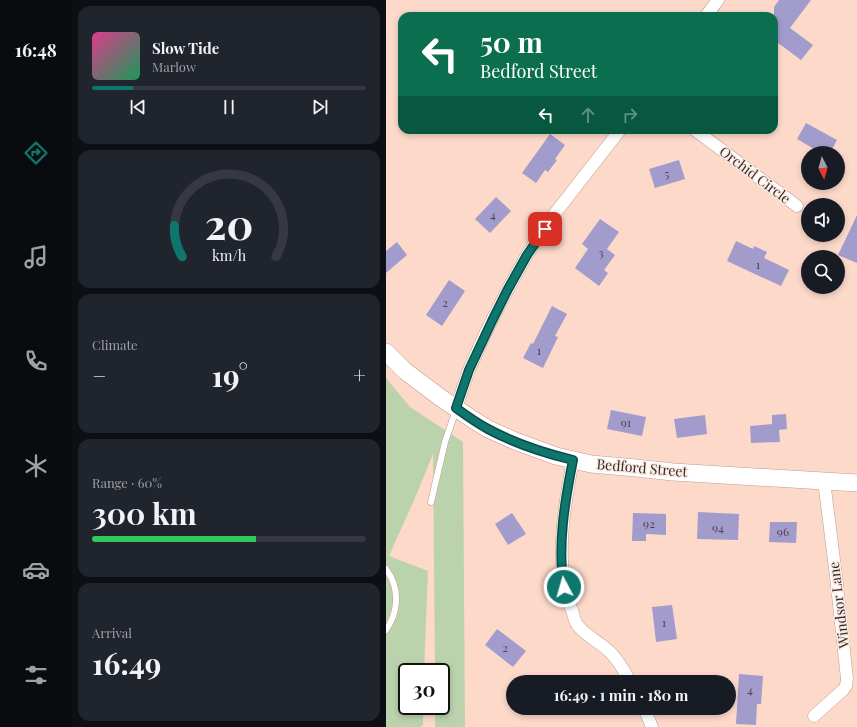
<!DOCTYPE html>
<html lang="en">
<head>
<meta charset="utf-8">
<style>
  body { margin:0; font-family:"Playfair Display",serif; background:#20242c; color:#f1f3f6; height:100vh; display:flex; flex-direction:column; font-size:15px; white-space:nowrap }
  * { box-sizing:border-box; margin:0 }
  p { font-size:13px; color:#9ea1a6 }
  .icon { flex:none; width:22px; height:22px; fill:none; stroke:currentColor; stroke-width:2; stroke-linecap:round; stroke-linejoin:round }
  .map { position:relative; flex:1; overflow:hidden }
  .details { display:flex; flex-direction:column; gap:6px; padding:6px; background:#0d0f14; width:314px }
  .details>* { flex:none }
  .guide { position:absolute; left:12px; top:12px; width:380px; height:122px; border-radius:12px; box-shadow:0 2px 6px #0003; background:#0b6e4f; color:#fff; overflow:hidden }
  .needle { width:26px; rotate:174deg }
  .fabs { position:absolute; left:415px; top:146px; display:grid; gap:8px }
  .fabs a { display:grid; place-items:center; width:44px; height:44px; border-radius:50%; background:#171b24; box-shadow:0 2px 6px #0003; font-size:20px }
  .speed { position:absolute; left:12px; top:663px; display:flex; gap:8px; font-size:20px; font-weight:700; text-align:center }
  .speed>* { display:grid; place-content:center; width:52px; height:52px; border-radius:50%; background:#171b24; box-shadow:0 2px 6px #0003; line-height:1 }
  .speed .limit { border:2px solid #111; border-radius:6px; background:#fff; color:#111 }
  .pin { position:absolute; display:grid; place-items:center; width:34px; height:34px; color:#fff; margin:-17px; border-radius:8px; box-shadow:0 2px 6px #0006 }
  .me { position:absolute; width:44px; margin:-22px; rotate:354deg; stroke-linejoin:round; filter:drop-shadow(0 0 3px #0008) }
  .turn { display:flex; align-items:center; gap:14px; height:84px; padding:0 16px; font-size:18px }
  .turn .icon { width:52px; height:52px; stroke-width:2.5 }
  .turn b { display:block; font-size:28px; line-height:34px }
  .lanes { display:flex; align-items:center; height:38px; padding:0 16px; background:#0003; justify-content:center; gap:20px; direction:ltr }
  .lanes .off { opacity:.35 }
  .big { font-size:30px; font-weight:700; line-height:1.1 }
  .details .card { flex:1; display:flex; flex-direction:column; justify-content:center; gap:6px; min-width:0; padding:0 14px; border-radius:12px; background:#20242c }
  .details .dial { align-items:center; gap:0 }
  .dial svg { height:104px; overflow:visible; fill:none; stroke:#363941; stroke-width:7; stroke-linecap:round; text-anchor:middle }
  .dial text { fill:#f1f3f6; stroke:none }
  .song { display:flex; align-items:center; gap:12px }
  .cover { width:48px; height:48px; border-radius:6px; background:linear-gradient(135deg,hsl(330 70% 55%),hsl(150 70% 35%)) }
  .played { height:4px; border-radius:2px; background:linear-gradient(90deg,#0f766e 15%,#363941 15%) }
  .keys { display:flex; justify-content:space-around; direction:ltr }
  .heat { display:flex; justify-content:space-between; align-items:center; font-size:22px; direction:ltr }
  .charge { height:6px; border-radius:3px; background:linear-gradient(90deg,#34c759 60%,#363941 0) }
  .trip { position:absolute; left:120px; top:675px; width:230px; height:40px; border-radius:20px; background:#171b24; box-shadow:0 2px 6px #0003; font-weight:700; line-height:40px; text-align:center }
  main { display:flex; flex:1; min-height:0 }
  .tabs { display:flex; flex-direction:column; width:72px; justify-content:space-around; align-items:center; background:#090b0e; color:#9ea1a6 }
  .tabs .icon { width:28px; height:28px }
  .tabs .on { color:#0f766e }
  .tabs b { font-size:18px; color:#f1f3f6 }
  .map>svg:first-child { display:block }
</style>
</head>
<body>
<main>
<nav class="tabs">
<b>16:48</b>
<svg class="icon on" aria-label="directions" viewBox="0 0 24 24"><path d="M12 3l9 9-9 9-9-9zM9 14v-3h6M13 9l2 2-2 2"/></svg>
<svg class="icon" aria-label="music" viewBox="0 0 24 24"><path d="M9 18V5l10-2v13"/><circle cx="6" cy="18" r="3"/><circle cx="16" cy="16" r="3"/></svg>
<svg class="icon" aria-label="phone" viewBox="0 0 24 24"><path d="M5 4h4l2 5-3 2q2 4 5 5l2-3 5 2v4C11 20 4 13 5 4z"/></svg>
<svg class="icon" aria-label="climate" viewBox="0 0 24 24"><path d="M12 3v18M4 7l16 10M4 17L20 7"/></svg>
<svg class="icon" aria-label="car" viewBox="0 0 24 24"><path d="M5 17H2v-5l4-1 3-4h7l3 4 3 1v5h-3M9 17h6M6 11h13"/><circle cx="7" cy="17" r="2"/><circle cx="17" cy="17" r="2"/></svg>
<svg class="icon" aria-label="filters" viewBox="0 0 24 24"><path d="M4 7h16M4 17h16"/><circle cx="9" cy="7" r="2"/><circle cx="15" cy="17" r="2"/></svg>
</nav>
<section class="details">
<div class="card">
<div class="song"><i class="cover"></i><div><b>Slow Tide</b><p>Marlow</p></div></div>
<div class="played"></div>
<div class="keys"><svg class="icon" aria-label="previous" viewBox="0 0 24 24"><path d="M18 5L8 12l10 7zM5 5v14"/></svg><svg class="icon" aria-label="pause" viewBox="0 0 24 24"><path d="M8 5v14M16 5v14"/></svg><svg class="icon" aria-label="next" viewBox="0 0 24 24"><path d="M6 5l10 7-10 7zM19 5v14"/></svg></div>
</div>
<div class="card dial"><svg viewBox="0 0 100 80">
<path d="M14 69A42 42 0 1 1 86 69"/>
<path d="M14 69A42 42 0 0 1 8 45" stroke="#0f766e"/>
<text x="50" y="56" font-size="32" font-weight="700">20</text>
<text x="50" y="72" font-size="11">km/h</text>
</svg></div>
<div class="card"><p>Climate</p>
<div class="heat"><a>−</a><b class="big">19°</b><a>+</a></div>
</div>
<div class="card"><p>Range · 60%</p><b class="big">300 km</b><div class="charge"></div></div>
<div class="card"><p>Arrival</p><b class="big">16:49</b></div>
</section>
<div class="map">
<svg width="471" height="727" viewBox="0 0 471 727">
  <rect width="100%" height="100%" fill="#fdd9ca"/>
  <!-- green -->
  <polygon fill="#bbd3ac" points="0,378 24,407 77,442 79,727 49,727 49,706 55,706 55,672 49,672 47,454 29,498 3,556 42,571 38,672 21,672 21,706 37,706 37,725 34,727 0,727"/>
  <!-- building -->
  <g fill="#a19ccc">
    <polygon points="393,0 425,0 404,28 427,45 415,60 388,40 388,7"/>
    <polygon points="420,123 451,140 444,153 435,153 411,139"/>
    <polygon points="164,134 179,145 169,159 171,160 162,172 159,170 150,183 136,173"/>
    <polygon points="293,160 299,179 269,188 263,169"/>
    <polygon points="110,197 125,211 104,233 89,219"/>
    <polygon points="471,215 471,263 452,255"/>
    <polygon points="214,219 233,232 221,249 229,255 218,270 222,273 213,286 189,268 202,249 196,244"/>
    <polygon points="350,241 367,249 368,246 381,252 378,258 403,270 395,286 341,261"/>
    <polygon points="11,242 21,255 0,273 0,251"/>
    <polygon points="63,280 79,291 56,326 40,315"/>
    <polygon points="166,306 181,314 169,336 172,337 157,368 137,358 145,343 147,344"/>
    <polygon points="225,410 260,417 256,436 221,429"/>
    <polygon points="400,414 401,429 393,430 394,442 365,443 364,426 386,424 386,415"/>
    <polygon points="319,415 321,434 291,438 288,419"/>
    <polygon points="312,512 353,514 352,540 311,539"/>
    <polygon points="126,513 140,534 122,545 109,524"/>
    <polygon points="247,513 280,514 280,535 260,534 260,541 246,541"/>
    <polygon points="384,522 411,522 410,543 383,542"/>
    <polygon points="286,605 291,639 270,642 266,607"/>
    <polygon points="111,629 140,651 127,667 99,645"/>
    <polygon points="353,674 377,676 375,704 371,704 370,725 350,724"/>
  </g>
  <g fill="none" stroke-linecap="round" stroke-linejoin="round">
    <!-- lane casing -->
    <g stroke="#bf9d8f" stroke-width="7">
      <g id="lane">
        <polyline points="45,502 59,442 70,410"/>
        <path d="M0,569C14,588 13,611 0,630"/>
      </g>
    </g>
    <!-- street casing -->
    <g stroke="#bf9d8f" stroke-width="13">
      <g id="street">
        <polyline points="320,16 332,0"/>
        <polyline points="309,130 411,206"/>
        <polyline points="70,408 83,370 100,332 122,289 141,255 167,216 234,130"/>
        <path d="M187,460C178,506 167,569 187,613C188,618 190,624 193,627C202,637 215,643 224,652C232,660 239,672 244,682"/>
        <polyline points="258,708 266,727"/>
        <polyline points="428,716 457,690 460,686 461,679 450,576 438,481"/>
      </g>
    </g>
    <!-- secondary casing -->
    <g stroke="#bf9d8f" stroke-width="18">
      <polyline id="secondary" points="0,352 19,371 55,398 86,419 102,429 129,441 170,456 205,464 250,468 287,472 471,483"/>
    </g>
    <!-- lane -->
    <use href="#lane" stroke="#fff" stroke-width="6"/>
    <!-- street -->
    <use href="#street" stroke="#fff" stroke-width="12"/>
    <!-- secondary -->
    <use href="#secondary" stroke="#fff" stroke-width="17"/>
  </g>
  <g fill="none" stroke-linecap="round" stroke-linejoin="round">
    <!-- route casing -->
    <g stroke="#0a4d48" stroke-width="10">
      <path id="route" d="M159,229L141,255L122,289L106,321L83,370L70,408C81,416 91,423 102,429C128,443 158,453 187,460C179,500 171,547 178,587"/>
    </g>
    <!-- route -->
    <use href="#route" stroke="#0f766e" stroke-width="7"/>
  </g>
  <g text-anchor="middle" stroke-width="3" stroke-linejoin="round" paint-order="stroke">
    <!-- number labels -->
    <g font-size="12" fill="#51454d">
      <text x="281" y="178">5</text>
      <text x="107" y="219">4</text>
      <text x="215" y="257">3</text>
      <text x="372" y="269">1</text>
      <text x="59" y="307">2</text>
      <text x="153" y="355">1</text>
      <text x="240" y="427">91</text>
      <text x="263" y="528">92</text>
      <text x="332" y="532">94</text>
      <text x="397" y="536">96</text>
      <text x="278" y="627">1</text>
      <text x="119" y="652">2</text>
      <text x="364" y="694">4</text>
    </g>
    <!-- street labels -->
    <g font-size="14" fill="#362823" stroke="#faece5">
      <text transform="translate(369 175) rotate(37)" y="5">Orchid Circle</text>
      <text transform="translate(256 468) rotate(5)" y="5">Bedford Street</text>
      <text transform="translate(453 605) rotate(-97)" y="5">Windsor Lane</text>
    </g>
  </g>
</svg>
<div class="fabs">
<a><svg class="needle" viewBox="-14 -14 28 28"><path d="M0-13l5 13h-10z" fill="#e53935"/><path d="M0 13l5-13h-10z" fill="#9ea1a6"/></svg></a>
<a><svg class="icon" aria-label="sound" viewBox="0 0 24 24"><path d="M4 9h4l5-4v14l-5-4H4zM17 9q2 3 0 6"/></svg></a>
<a><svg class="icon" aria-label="search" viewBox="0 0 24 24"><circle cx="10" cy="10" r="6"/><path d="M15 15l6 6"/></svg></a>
</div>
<div class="speed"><div class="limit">30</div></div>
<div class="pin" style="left:159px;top:229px;background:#d93025"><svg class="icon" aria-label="arrive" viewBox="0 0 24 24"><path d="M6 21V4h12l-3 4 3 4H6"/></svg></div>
<svg class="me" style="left:178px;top:587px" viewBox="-20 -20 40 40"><circle r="17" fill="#0f766e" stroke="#fff" stroke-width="3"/><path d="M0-11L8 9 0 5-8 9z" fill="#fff"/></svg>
<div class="trip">16:49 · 1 min · 180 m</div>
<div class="guide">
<div class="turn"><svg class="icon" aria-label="left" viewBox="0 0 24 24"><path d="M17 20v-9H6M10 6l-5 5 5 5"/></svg><div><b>50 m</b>Bedford Street</div></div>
<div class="lanes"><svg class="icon" aria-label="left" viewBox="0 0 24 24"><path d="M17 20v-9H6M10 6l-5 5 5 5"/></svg><svg class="icon off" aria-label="ahead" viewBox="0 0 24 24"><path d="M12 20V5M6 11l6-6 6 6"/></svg><svg class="icon off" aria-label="right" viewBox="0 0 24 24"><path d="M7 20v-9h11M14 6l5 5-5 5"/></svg></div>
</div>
</div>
</main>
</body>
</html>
